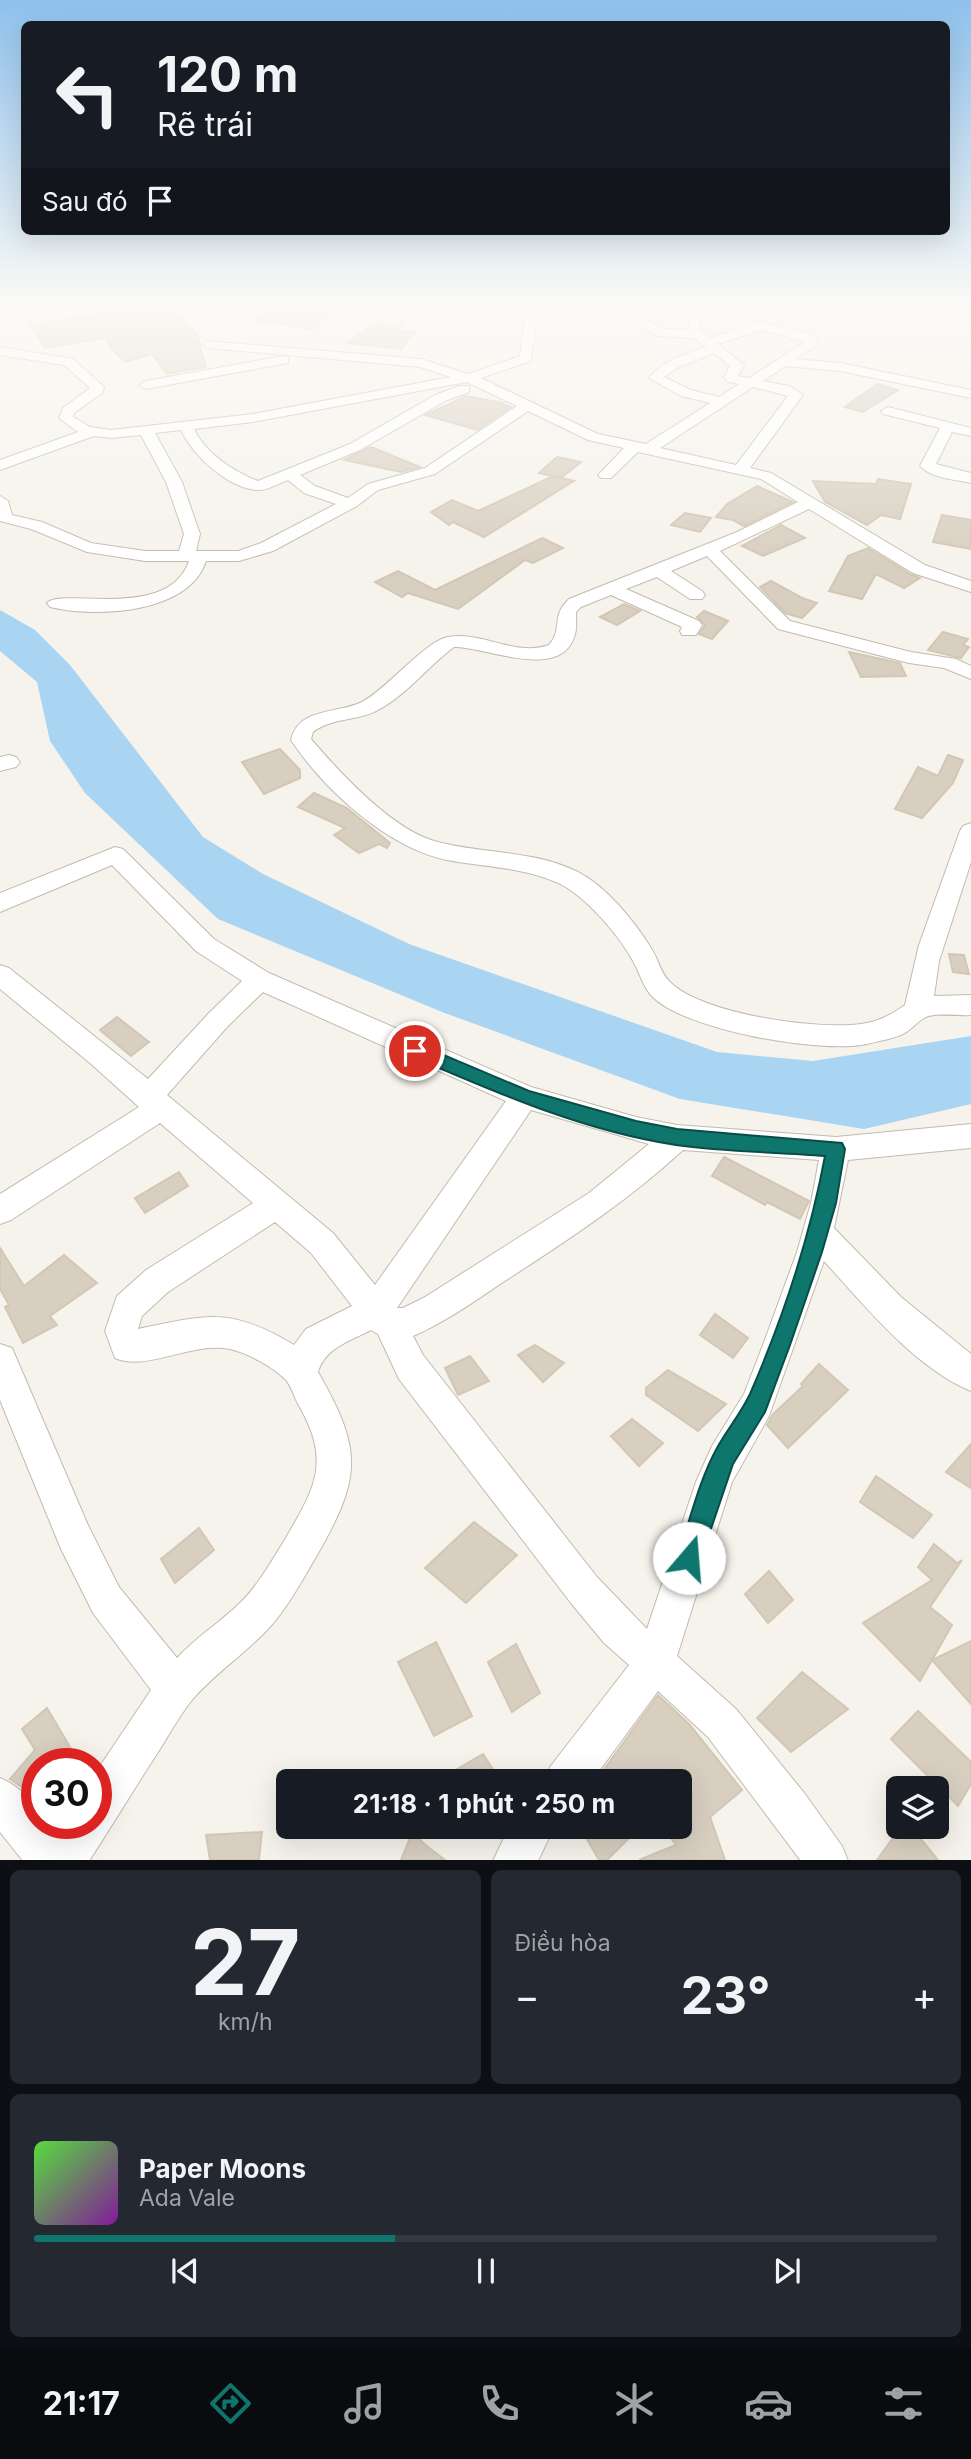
<!DOCTYPE html>
<html lang="vi">
<head>
<meta charset="utf-8">
<style>
  body { margin:0; font-family:Inter,sans-serif; background:#242831; color:#f1f3f6; height:100vh; display:flex; flex-direction:column; font-size:26px; white-space:nowrap }
  * { box-sizing:border-box; margin:0 }
  p { font-size:23px; color:#9ea1a6 }
  .icon { flex:none; width:38px; height:38px; fill:none; stroke:currentColor; stroke-width:2; stroke-linecap:round; stroke-linejoin:round }
  .map { position:relative; height:1860px; overflow:hidden }
  .details { display:flex; flex-direction:column; gap:10px; padding:10px; background:#0d0f14; flex:1 }
  .details>* { flex:none }
  .hud { position:absolute; left:21px; top:21px; width:929px; height:214px; border-radius:10px; box-shadow:0 7px 28px #0002; background:#171b24; color:#f1f3f6; overflow:hidden }
  .fabs { position:absolute; left:886px; top:1776px; display:grid; gap:14px }
  .fabs a { display:grid; place-items:center; width:63px; height:63px; border-radius:10px; background:#171b24; box-shadow:0 7px 28px #0002; font-size:35px }
  .speed { position:absolute; left:21px; top:1748px; display:flex; gap:14px; font-size:35px; font-weight:700; text-align:center }
  .speed>* { display:grid; place-content:center; width:91px; height:91px; border-radius:50%; background:#171b24; box-shadow:0 7px 28px #0002; line-height:1 }
  .speed .limit { border:10px solid #d22; background:#fff; color:#111 }
  .pin { position:absolute; display:grid; place-items:center; width:60px; height:60px; color:#fff; margin:-30px; border:4px solid #fff; border-radius:50%; box-shadow:0 2px 7px #0007 }
  .me { position:absolute; width:77px; margin:-38px; rotate:18deg; stroke-linejoin:round; filter:drop-shadow(0 0 5px #0008) }
  .turn { display:flex; align-items:center; gap:24px; height:147px; padding:0 21px; font-size:32px }
  .turn .icon { width:91px; height:91px; stroke-width:2.5 }
  .turn b { display:block; font-size:49px; line-height:60px }
  .then { display:flex; align-items:center; height:66px; padding:0 21px; background:#0003; gap:14px; font-size:26px }
  .big { font-size:52px; font-weight:700; line-height:1.1 }
  .details .card { flex:1; display:flex; flex-direction:column; justify-content:center; gap:10px; min-width:0; padding:0 24px; border-radius:10px; background:#242831 }
  .details .dial { align-items:center; gap:0 }
  .dial b { font-size:91px; line-height:1 }
  .song { display:flex; align-items:center; gap:21px }
  .cover { width:84px; height:84px; border-radius:10px; background:linear-gradient(135deg,hsl(110 70% 55%),hsl(290 70% 35%)) }
  .played { height:7px; border-radius:4px; background:linear-gradient(90deg,#0f766e 40%,#363941 40%) }
  .keys { display:flex; justify-content:space-around; direction:ltr }
  .heat { display:flex; justify-content:space-between; align-items:center; font-size:38px; direction:ltr }
  .details .tiles { flex:1; display:grid; gap:10px; grid-template-columns:1fr 1fr }
  .card:last-child { grid-column:span 2 }
  .trip { position:absolute; left:276px; top:1769px; width:416px; height:70px; border-radius:10px; background:#171b24; box-shadow:0 7px 28px #0002; font-weight:700; line-height:70px; text-align:center }
  .dock { display:flex; height:112px; justify-content:space-around; align-items:center; background:#090b0e; color:#9ea1a6 }
  .dock .icon { width:49px; height:49px }
  .dock .current { color:#0f766e }
  .dock b { font-size:32px; color:#f1f3f6 }
  .map>svg:first-child { display:block }
</style>
</head>
<body>
<div class="map">
<svg width="971" height="1861" viewBox="0 0 971 1861">
  <rect width="100%" height="100%" fill="#f6f3ec"/>
  <!-- water -->
  <polygon fill="#a9d4f2" points="0,610 35,630 70,665 203,837 263,874 409,944 717,1052 813,1061 971,1036 971,1104 864,1129 680,1099 442,1012 218,919 85,793 50,741 37,682 0,651"/>
  <!-- building -->
  <g fill="#d8cfc1" stroke="#d3c7b4" stroke-width="2">
    <polygon points="276,303 310,307 334,310 313,329 257,320"/>
    <polygon points="169,304 197,334 206,367 167,374 152,354 126,362 111,349 106,338 45,348 30,325"/>
    <polygon points="376,323 402,325 399,330 415,332 402,349 347,343"/>
    <polygon points="877,384 898,390 863,412 845,407"/>
    <polygon points="466,396 503,403 501,404 511,407 477,430 425,415"/>
    <polygon points="371,447 420,467 401,472 344,460"/>
    <polygon points="557,457 581,462 561,478 539,473"/>
    <polygon points="553,476 574,481 484,537 453,522 449,525 431,512 452,500 478,511"/>
    <polygon points="878,479 911,484 900,519 881,515 867,525 825,502 813,481 876,484"/>
    <polygon points="757,486 793,502 744,526 733,520 716,517 727,504"/>
    <polygon points="685,513 711,518 700,532 671,525"/>
    <polygon points="942,515 971,520 971,549 933,542"/>
    <polygon points="781,525 805,538 763,556 742,546"/>
    <polygon points="542,538 563,548 533,563 525,560 458,609 408,593 402,597 375,582 398,571 435,590"/>
    <polygon points="868,548 912,575 920,578 904,588 876,574 862,599 829,591 848,556"/>
    <polygon points="771,581 802,598 817,603 802,618 785,613 760,587"/>
    <polygon points="624,604 640,611 617,625 600,617"/>
    <polygon points="704,611 728,621 712,639 699,634 705,625 697,617"/>
    <polygon points="943,632 968,639 963,645 969,647 961,658 928,650"/>
    <polygon points="849,652 900,663 906,676 861,677"/>
    <polygon points="280,749 300,770 300,778 264,794 242,762"/>
    <polygon points="948,755 963,760 953,783 922,818 895,809 918,767 938,776"/>
    <polygon points="314,793 347,808 390,843 387,848 379,844 359,853 334,835 345,828 298,807"/>
    <polygon points="949,954 964,955 969,974 953,972"/>
    <polygon points="117,1017 149,1042 131,1056 100,1030"/>
    <polygon points="724,1157 809,1201 800,1219 767,1202 765,1205 712,1176"/>
    <polygon points="179,1172 188,1186 145,1213 135,1198"/>
    <polygon points="0,1248 24,1286 64,1255 97,1283 50,1316 57,1325 23,1343 5,1307 9,1305 0,1289"/>
    <polygon points="715,1314 748,1338 733,1358 700,1335"/>
    <polygon points="535,1345 564,1363 543,1382 518,1355"/>
    <polygon points="470,1356 489,1381 458,1395 445,1368"/>
    <polygon points="819,1364 848,1390 788,1448 767,1425 773,1414 803,1386 801,1384"/>
    <polygon points="668,1370 726,1404 698,1431 646,1395 646,1388"/>
    <polygon points="632,1419 663,1443 639,1466 611,1436"/>
    <polygon points="971,1444 971,1488 946,1472"/>
    <polygon points="876,1476 932,1515 913,1538 860,1502"/>
    <polygon points="474,1522 517,1555 466,1603 425,1568"/>
    <polygon points="199,1528 214,1550 175,1583 161,1559"/>
    <polygon points="934,1544 957,1563 962,1560 930,1607 952,1625 920,1681 863,1623 932,1580 918,1567"/>
    <polygon points="769,1571 793,1600 768,1623 745,1594"/>
    <polygon points="971,1641 971,1704 932,1660"/>
    <polygon points="436,1642 472,1716 434,1736 398,1662"/>
    <polygon points="516,1644 540,1693 512,1712 488,1662"/>
    <polygon points="802,1672 848,1709 791,1752 757,1718"/>
    <polygon points="658,1695 689,1724 742,1790 710,1817 725,1860 639,1860 676,1845 663,1827 681,1827 681,1782 595,1782"/>
    <polygon points="47,1708 80,1764 37,1764 37,1797 10,1779 35,1750 22,1729"/>
    <polygon points="918,1711 971,1762 971,1784 958,1806 891,1739"/>
    <polygon points="483,1754 501,1782 435,1782"/>
    <polygon points="580,1827 640,1827 607,1860 599,1860"/>
    <polygon points="901,1827 911,1827 938,1860 877,1860"/>
    <polygon points="262,1832 259,1860 210,1860 206,1835"/>
    <polygon points="412,1833 428,1847 445,1860 401,1860"/>
  </g>
  <g fill="none" stroke-linecap="round" stroke-linejoin="round">
    <!-- minor casing -->
    <g stroke="#c2bbae" stroke-width="2">
      <g id="minor">
        <path d="M520,303H614L664,329L688,330L691,316L697,312L703,316L699,328L711,338L760,322L809,333L817,339V345L795,359L840,363L971,390V398L840,371L785,366L763,381L789,386L803,395L750,468L771,473L925,565L971,581V592L913,573L809,509L720,551L790,621L911,652L956,659L971,666V679L944,668L909,663L778,629L707,556L671,571L702,591L705,595L702,599H690L657,577L626,589L699,621L702,625L696,635H682L680,631L682,627L611,595L581,607L576,612C576,619 577,628 575,634C563,683 484,646 454,647C427,667 406,696 376,711C356,721 331,718 313,732L311,739C341,774 393,831 438,842C484,854 534,850 578,872C607,887 634,921 651,948C658,958 660,972 669,981C699,1014 823,1032 867,1023C882,1020 892,1014 905,1005L919,945L960,831L963,826L971,823V862L939,961L934,996L971,995V1015C958,1016 934,1012 924,1018C917,1022 911,1030 903,1034C893,1039 878,1041 867,1044C822,1054 680,1030 650,994C642,984 639,971 633,961C619,935 583,893 556,882C521,867 484,867 447,860C388,848 324,790 291,740C298,707 338,714 362,702C387,689 425,641 448,637C482,631 515,657 549,645C564,627 550,617 569,599L737,532L798,502L761,479L638,452L611,478H601L598,475L601,472L624,448L588,440L528,411L435,474L378,490L357,506L273,551L239,561H206C189,614 96,618 50,607L47,603C61,587 168,622 189,561H145L87,552L31,529L0,521V496L8,501L12,515L42,522L91,543L145,551H179L184,534L166,482L141,435L111,438L94,436L0,470V460L78,432L59,418L63,408L90,388L64,365L0,355V347L73,359L104,387L102,393L74,413L73,417L90,427L111,430L253,414L451,377L420,367L209,348L205,347V341L421,359L468,374L520,356L526,307ZM538,307L609,309L658,336L694,338L706,347C686,354 663,360 649,378L681,396L710,403L646,444L598,434L481,378L531,361ZM761,330L805,342L749,378L738,376L744,365L718,344ZM714,353L730,366L724,377L728,382L739,384L719,397L691,390L664,377L679,367ZM467,382L517,406L425,468L368,484L348,498L315,486L300,475L360,450L445,401L469,392V386H459L435,395L350,444L258,481C234,472 205,453 194,429L253,422ZM753,387L788,396L736,465L660,448ZM181,430C193,456 228,488 257,490C267,491 279,483 288,480L304,493L336,504L261,543L238,551H196L200,534L182,482L155,433Z"/>
        <polygon points="283,356 288,357 288,363 146,389 139,385 146,381"/>
        <path d="M888,407L971,428V436L952,432L936,464L971,473V483C954,479 933,479 920,466L940,428L883,414L881,411Z"/>
        <polygon points="9,755 16,757 20,762 16,767 0,771 0,757"/>
        <path d="M115,847L123,849L214,939L269,973L531,1087L636,1117L677,1125L836,1137L971,1124V1148L848,1160L834,1228L901,1297L971,1354V1391C915,1368 864,1305 824,1261L769,1416L732,1482L677,1656L736,1709L805,1794L842,1846L848,1861H801L708,1737L658,1691L591,1782H544L550,1767L629,1665L604,1643L571,1603L399,1379L378,1334L371,1330C350,1341 325,1348 318,1372C364,1452 361,1478 316,1557C301,1582 288,1607 269,1628C245,1654 215,1673 192,1700C180,1715 170,1733 160,1749C136,1786 113,1824 89,1861H23L0,1832V1778C19,1786 37,1802 37,1824H48L56,1834L63,1824H96V1772L151,1690L93,1613L61,1549L0,1400V1344L12,1348L87,1523L119,1587L177,1658C196,1637 221,1622 241,1602C258,1585 271,1562 284,1541C315,1488 332,1462 298,1404C294,1396 291,1386 286,1380C273,1367 248,1353 230,1349C192,1341 147,1372 115,1358L105,1331L117,1296L146,1270L253,1203L160,1123L11,1220L0,1224V1194L139,1107L90,1063L0,989V965L9,968L148,1079L209,1013L242,981L196,951L112,865L0,912V893ZM263,992L506,1101L375,1285L333,1233L167,1095L227,1027ZM531,1110L649,1144L589,1193L425,1297L403,1308H397ZM683,1150L819,1160L811,1203L797,1252L763,1345L744,1394L712,1446L696,1482L647,1629L597,1577L423,1355L413,1336C449,1321 481,1296 514,1275C574,1236 631,1198 683,1150ZM275,1222L311,1253L352,1306L306,1329L294,1345C229,1306 207,1315 138,1329L142,1316L168,1292Z"/>
        <polygon points="509,1827 554,1827 538,1861 493,1861"/>
      </g>
    </g>
    <!-- minor -->
    <use href="#minor" fill="#fff" fill-rule="evenodd"/>
  </g>
  <!-- sky -->
  <linearGradient id="sky" x2="0" y2="1"><stop stop-color="#8fc1ec"/><stop offset="0.54" stop-color="#fbfaf6"/><stop offset="1" stop-color="#fbfaf6" stop-opacity="0"/></linearGradient>
  <rect width="971" height="564" fill="url(#sky)"/>
  <!-- route -->
  <path fill="#0f766e" stroke="#0a4d48" stroke-width="2" d="M415,1043L529,1091L636,1121L677,1129L842,1143L845,1149L836,1203L822,1252L790,1345L765,1412L733,1464L698,1567L689,1570L680,1567L677,1558C689,1524 699,1480 717,1448C727,1430 741,1413 750,1394C783,1318 810,1237 825,1156C776,1152 725,1152 676,1145C583,1131 495,1092 409,1055L406,1051L409,1046Z"/>
</svg>
<div class="fabs">
<a><svg class="icon" aria-label="layers" viewBox="0 0 24 24"><path d="M12 4l9 5-9 5-9-5zM3 14l9 5 9-5"/></svg></a>
</div>
<div class="speed"><div class="limit">30</div></div>
<div class="pin" style="left:415px;top:1051px;background:#d93025"><svg class="icon" aria-label="arrive" viewBox="0 0 24 24"><path d="M6 21V4h12l-3 4 3 4H6"/></svg></div>
<svg class="me" style="left:689px;top:1558px" viewBox="-20 -20 40 40"><circle r="19" fill="#fff"/><path d="M0-13L10 11 0 6-10 11z" fill="#0f766e"/></svg>
<div class="trip">21:18 · 1 phút · 250 m</div>
<div class="hud">
<div class="turn"><svg class="icon" aria-label="left" viewBox="0 0 24 24"><path d="M17 20v-9H6M10 6l-5 5 5 5"/></svg><div><b>120 m</b>Rẽ trái</div></div>
<div class="then">Sau đó<svg class="icon" aria-label="arrive" viewBox="0 0 24 24"><path d="M6 21V4h12l-3 4 3 4H6"/></svg></div>
</div>
</div>
<section class="details">
<div class="tiles">
<div class="card dial"><b>27</b><p>km/h</p></div>
<div class="card"><p>Điều hòa</p>
<div class="heat"><a>−</a><b class="big">23°</b><a>+</a></div>
</div>
<div class="card">
<div class="song"><i class="cover"></i><div><b>Paper Moons</b><p>Ada Vale</p></div></div>
<div class="played"></div>
<div class="keys"><svg class="icon" aria-label="previous" viewBox="0 0 24 24"><path d="M18 5L8 12l10 7zM5 5v14"/></svg><svg class="icon" aria-label="pause" viewBox="0 0 24 24"><path d="M8 5v14M16 5v14"/></svg><svg class="icon" aria-label="next" viewBox="0 0 24 24"><path d="M6 5l10 7-10 7zM19 5v14"/></svg></div>
</div>
</div>
</section>
<nav class="dock">
<b>21:17</b>
<svg class="icon current" aria-label="directions" viewBox="0 0 24 24"><path d="M12 3l9 9-9 9-9-9zM9 14v-3h6M13 9l2 2-2 2"/></svg>
<svg class="icon" aria-label="music" viewBox="0 0 24 24"><path d="M9 18V5l10-2v13"/><circle cx="6" cy="18" r="3"/><circle cx="16" cy="16" r="3"/></svg>
<svg class="icon" aria-label="phone" viewBox="0 0 24 24"><path d="M5 4h4l2 5-3 2q2 4 5 5l2-3 5 2v4C11 20 4 13 5 4z"/></svg>
<svg class="icon" aria-label="climate" viewBox="0 0 24 24"><path d="M12 3v18M4 7l16 10M4 17L20 7"/></svg>
<svg class="icon" aria-label="car" viewBox="0 0 24 24"><path d="M5 17H2v-5l4-1 3-4h7l3 4 3 1v5h-3M9 17h6M6 11h13"/><circle cx="7" cy="17" r="2"/><circle cx="17" cy="17" r="2"/></svg>
<svg class="icon" aria-label="filters" viewBox="0 0 24 24"><path d="M4 7h16M4 17h16"/><circle cx="9" cy="7" r="2"/><circle cx="15" cy="17" r="2"/></svg>
</nav>
</body>
</html>
